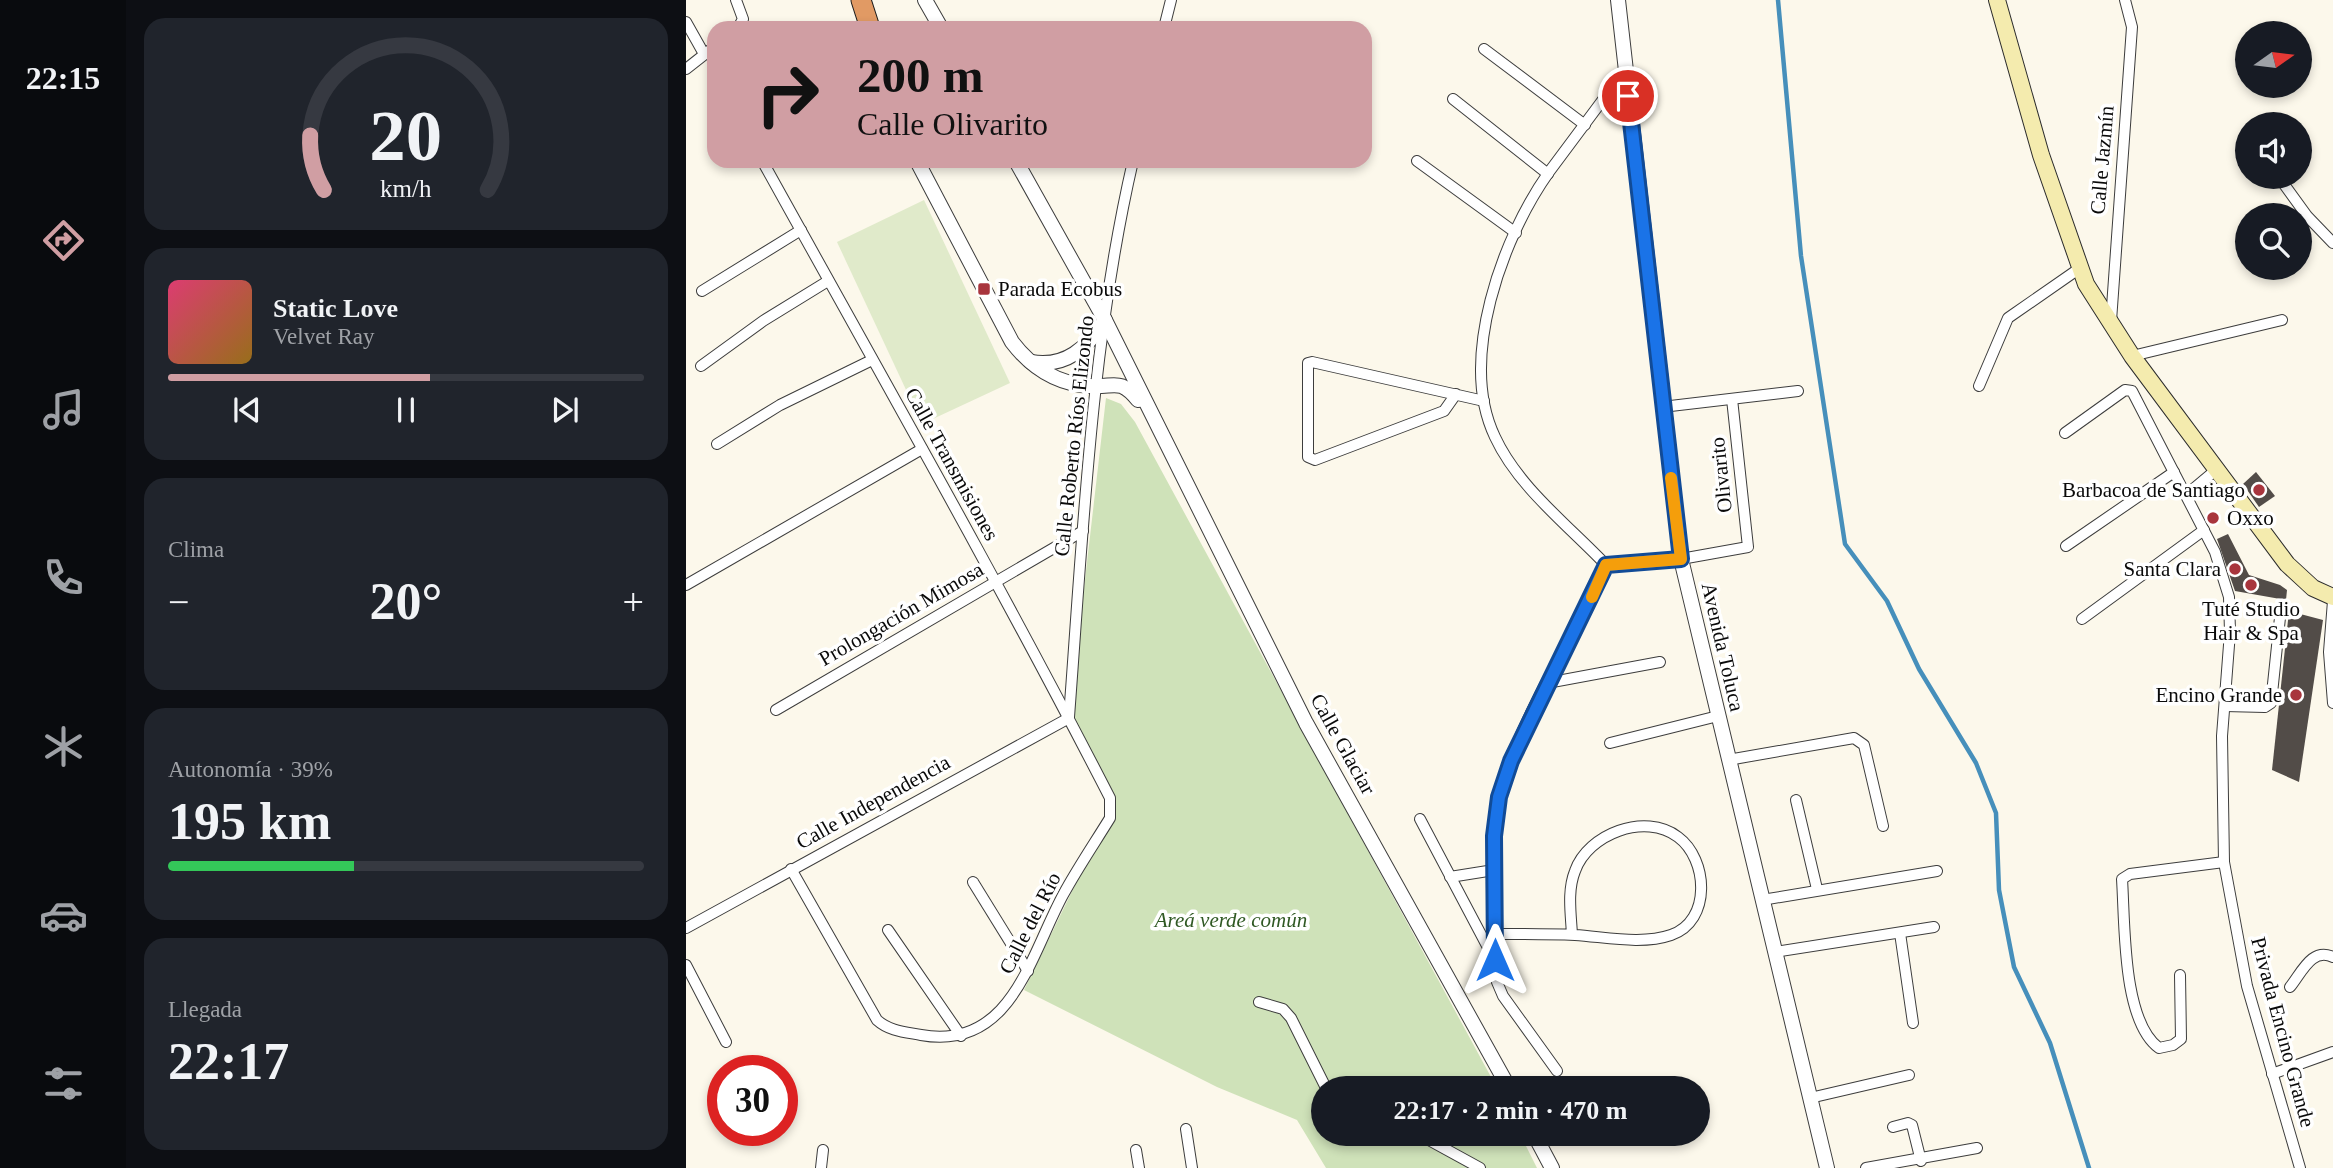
<!DOCTYPE html>
<html lang="es">
<head>
<meta charset="utf-8">
<style>
  body { margin:0; font-family:Georgia,serif; background:#20242c; color:#f1f3f6; height:100vh; display:flex; flex-direction:column; font-size:26px; white-space:nowrap }
  * { box-sizing:border-box; margin:0 }
  p { font-size:23px; color:#9ea1a6 }
  .icon { flex:none; width:38px; height:38px; fill:none; stroke:currentColor; stroke-width:2; stroke-linecap:round; stroke-linejoin:round }
  .map { position:relative; flex:1; overflow:hidden }
  .side { display:flex; flex-direction:column; gap:18px; padding:18px; background:#0d0f14; width:560px }
  .side>* { flex:none }
  .guide { position:absolute; left:21px; top:21px; width:665px; height:147px; border-radius:21px; box-shadow:0 4px 10px #0003; background:#d09ea3; color:#111; overflow:hidden }
  .needle { width:46px; rotate:76deg }
  .tools { position:absolute; left:1549px; top:21px; display:grid; gap:14px }
  .tools a { display:grid; place-items:center; width:77px; height:77px; border-radius:50%; background:#171b24; box-shadow:0 4px 10px #0003; font-size:35px }
  .speed { position:absolute; left:21px; top:1055px; display:flex; gap:14px; font-size:35px; font-weight:700; text-align:center }
  .speed>* { display:grid; place-content:center; width:91px; height:91px; border-radius:50%; background:#171b24; box-shadow:0 4px 10px #0003; line-height:1 }
  .speed .limit { border:10px solid #d22; background:#fff; color:#111 }
  .pin { position:absolute; display:grid; place-items:center; width:60px; height:60px; color:#fff; margin:-30px; border:4px solid #fff; border-radius:50%; box-shadow:0 2px 7px #0007 }
  .me { position:absolute; width:77px; margin:-38px; rotate:0deg; stroke-linejoin:round; filter:drop-shadow(0 0 5px #0008) }
  .turn { display:flex; align-items:center; gap:24px; height:147px; padding:0 35px; font-size:32px }
  .turn .icon { width:91px; height:91px; stroke-width:2.5 }
  .turn b { display:block; font-size:49px; line-height:60px }
  .big { font-size:52px; font-weight:700; line-height:1.1 }
  .side .tile { flex:1; display:flex; flex-direction:column; justify-content:center; gap:10px; min-width:0; padding:0 24px; border-radius:21px; background:#20242c }
  .side .dial { align-items:center; gap:0 }
  .dial svg { height:182px; overflow:visible; fill:none; stroke:#363941; stroke-width:7; stroke-linecap:round; text-anchor:middle }
  .dial text { fill:#f1f3f6; stroke:none }
  .song { display:flex; align-items:center; gap:21px }
  .cover { width:84px; height:84px; border-radius:10px; background:linear-gradient(135deg,hsl(340 70% 55%),hsl(40 70% 35%)) }
  .played { height:7px; border-radius:4px; background:linear-gradient(90deg,#d09ea3 55%,#363941 55%) }
  .keys { display:flex; justify-content:space-around; direction:ltr }
  .heat { display:flex; justify-content:space-between; align-items:center; font-size:38px; direction:ltr }
  .charge { height:10px; border-radius:5px; background:linear-gradient(90deg,#34c759 39%,#363941 0) }
  .trip { position:absolute; left:625px; top:1076px; width:399px; height:70px; border-radius:35px; background:#171b24; box-shadow:0 4px 10px #0003; font-weight:700; line-height:70px; text-align:center }
  main { display:flex; flex:1; min-height:0 }
  .tab-bar { display:flex; flex-direction:column; width:126px; justify-content:space-around; align-items:center; background:#090b0e; color:#9ea1a6 }
  .tab-bar .icon { width:49px; height:49px }
  .tab-bar .active { color:#d09ea3 }
  .tab-bar b { font-size:32px; color:#f1f3f6 }
  .map>svg:first-child { display:block }
</style>
</head>
<body>
<main>
<nav class="tab-bar">
<b>22:15</b>
<svg class="icon active" aria-label="directions" viewBox="0 0 24 24"><path d="M12 3l9 9-9 9-9-9zM9 14v-3h6M13 9l2 2-2 2"/></svg>
<svg class="icon" aria-label="music" viewBox="0 0 24 24"><path d="M9 18V5l10-2v13"/><circle cx="6" cy="18" r="3"/><circle cx="16" cy="16" r="3"/></svg>
<svg class="icon" aria-label="phone" viewBox="0 0 24 24"><path d="M5 4h4l2 5-3 2q2 4 5 5l2-3 5 2v4C11 20 4 13 5 4z"/></svg>
<svg class="icon" aria-label="climate" viewBox="0 0 24 24"><path d="M12 3v18M4 7l16 10M4 17L20 7"/></svg>
<svg class="icon" aria-label="car" viewBox="0 0 24 24"><path d="M5 17H2v-5l4-1 3-4h7l3 4 3 1v5h-3M9 17h6M6 11h13"/><circle cx="7" cy="17" r="2"/><circle cx="17" cy="17" r="2"/></svg>
<svg class="icon" aria-label="filters" viewBox="0 0 24 24"><path d="M4 7h16M4 17h16"/><circle cx="9" cy="7" r="2"/><circle cx="15" cy="17" r="2"/></svg>
</nav>
<section class="side">
<div class="tile dial"><svg viewBox="0 0 100 80">
<path d="M14 69A42 42 0 1 1 86 69"/>
<path d="M14 69A42 42 0 0 1 8 45" stroke="#d09ea3"/>
<text x="50" y="56" font-size="32" font-weight="700">20</text>
<text x="50" y="72" font-size="11">km/h</text>
</svg></div>
<div class="tile">
<div class="song"><i class="cover"></i><div><b>Static Love</b><p>Velvet Ray</p></div></div>
<div class="played"></div>
<div class="keys"><svg class="icon" aria-label="previous" viewBox="0 0 24 24"><path d="M18 5L8 12l10 7zM5 5v14"/></svg><svg class="icon" aria-label="pause" viewBox="0 0 24 24"><path d="M8 5v14M16 5v14"/></svg><svg class="icon" aria-label="next" viewBox="0 0 24 24"><path d="M6 5l10 7-10 7zM19 5v14"/></svg></div>
</div>
<div class="tile"><p>Clima</p>
<div class="heat"><a>−</a><b class="big">20°</b><a>+</a></div>
</div>
<div class="tile"><p>Autonomía · 39%</p><b class="big">195 km</b><div class="charge"></div></div>
<div class="tile"><p>Llegada</p><b class="big">22:17</b></div>
</section>
<div class="map">
<svg width="1647" height="1168" viewBox="0 0 1647 1168">
  <rect width="100%" height="100%" fill="#fcf8eb"/>
  <!-- green -->
  <polygon fill="#cfe2b9" points="420,398 435,404 449,422 811,1088 637,1088 637,1134 834,1134 851,1168 640,1168 611,1120 531,1087 338,990 426,809 383,718"/>
  <!-- pitch -->
  <polygon fill="#e0eaca" points="238,200 324,383 236,424 151,242"/>
  <g fill="none" stroke-linecap="round" stroke-linejoin="round">
    <!-- stream -->
    <polyline stroke="#468fbb" stroke-width="4.5" points="1092,0 1115,256 1159,544 1201,601 1233,669 1290,763 1310,813 1313,890 1328,967 1364,1043 1403,1168"/>
  </g>
  <!-- building -->
  <g fill="#524c48">
    <polygon points="1570,472 1589,496 1573,507 1557,484"/>
    <polygon points="1542,534 1563,575 1594,585 1601,590 1600,600 1549,591 1531,539"/>
    <polygon points="1603,611 1637,620 1613,782 1586,770"/>
  </g>
  <g fill="none" stroke-linecap="round" stroke-linejoin="round">
    <!-- minor casing -->
    <g stroke="#3d3d3d" stroke-width="12">
      <g id="minor">
        <polyline points="50,0 57,19 52,28"/>
        <polyline points="0,22 18,54"/>
        <polyline points="478,28 485,0"/>
        <polyline points="798,49 899,125"/>
        <polyline points="0,69 28,47"/>
        <path d="M939,70C914,104 888,138 863,172C816,238 772,360 809,437C832,487 883,526 920,565L995,559L1062,547L1046,399"/>
        <polyline points="767,99 862,174"/>
        <polyline points="731,161 830,233"/>
        <path d="M78,164C195,375 314,584 424,798V818C408,844 391,869 377,895C344,956 325,1051 235,1035C219,1032 203,1031 191,1020L105,869"/>
        <polyline points="1595,180 1621,216 1647,243"/>
        <polyline points="16,291 115,230"/>
        <polyline points="1425,321 1446,27 1439,0"/>
        <polyline points="1446,356 1596,320"/>
        <polyline points="15,366 77,321 142,281"/>
        <polyline points="1293,386 1322,318 1394,268"/>
        <polyline points="770,394 758,411 629,460 622,457 622,363 626,362 798,401"/>
        <polyline points="976,407 1112,391"/>
        <polyline points="1379,433 1439,390 1446,391 1529,552 1543,597 1544,632 1536,736 1538,862 1561,986 1614,1168"/>
        <polyline points="31,444 94,405 186,360"/>
        <polyline points="1500,495 1531,469"/>
        <polyline points="1380,546 1488,472"/>
        <polyline points="0,585 236,449"/>
        <polyline points="1647,601 1643,652 1647,703"/>
        <polyline points="1396,619 1518,530"/>
        <polyline points="861,683 974,662"/>
        <polyline points="1539,706 1579,707 1585,703 1595,608"/>
        <polyline points="90,710 397,531"/>
        <path d="M383,717C397,532 405,343 447,161"/>
        <polyline points="924,743 1032,716"/>
        <polyline points="1042,760 1168,738 1178,745 1197,826"/>
        <polyline points="1110,800 1131,889"/>
        <polyline points="734,819 808,959"/>
        <polyline points="764,877 808,870"/>
        <polyline points="287,882 342,971"/>
        <polyline points="1076,900 1251,871"/>
        <polyline points="0,928 383,718"/>
        <polyline points="202,930 275,1036"/>
        <polyline points="1214,933 1227,1023"/>
        <path d="M809,934C836,934 862,934 889,935C920,937 956,945 985,935C1026,921 1022,859 992,837C959,812 902,834 889,871C881,891 885,914 886,935"/>
        <polyline points="1089,952 1248,927"/>
        <polyline points="0,965 40,1042"/>
        <path d="M1494,975L1495,1039L1487,1045L1473,1048C1436,1021 1439,923 1436,879L1444,874L1538,862"/>
        <path d="M1604,987C1616,972 1626,947 1647,957"/>
        <polyline points="573,1002 597,1009 605,1018 640,1088"/>
        <path d="M871,1071L817,996L811,982C806,935 802,841 813,796C832,722 888,636 920,565"/>
        <polyline points="1586,1074 1647,1052"/>
        <polyline points="1124,1098 1223,1075"/>
        <polyline points="1207,1127 1222,1123 1226,1125 1235,1161"/>
        <polyline points="500,1129 506,1168"/>
        <polyline points="732,1134 794,1168"/>
        <polyline points="450,1150 453,1168"/>
        <polyline points="135,1168 137,1150"/>
        <polyline points="1180,1168 1291,1148"/>
      </g>
    </g>
    <!-- tertiary casing -->
    <g stroke="#3d3d3d" stroke-width="16">
      <g id="tertiary">
        <polyline points="239,0 255,28"/>
        <polyline points="932,0 995,559 1141,1168"/>
        <path d="M231,161L326,342C345,367 371,384 404,386C429,388 433,377 452,400"/>
        <polyline points="330,161 419,320 620,723 823,1088"/>
        <path d="M345,362C380,368 401,348 419,320"/>
        <polyline points="848,1134 866,1168"/>
      </g>
    </g>
    <!-- secondary casing -->
    <g stroke="#2c2c2c" stroke-width="18">
      <polyline id="secondary" points="1311,0 1355,155 1400,284 1446,356 1601,564 1627,588 1647,597"/>
    </g>
    <!-- motorway casing -->
    <g stroke="#1b1b1b" stroke-width="21">
      <polyline id="motorway" points="175,0 184,28"/>
    </g>
    <!-- minor -->
    <use href="#minor" stroke="#fff" stroke-width="10"/>
    <!-- tertiary -->
    <use href="#tertiary" stroke="#fff" stroke-width="14"/>
    <!-- secondary -->
    <use href="#secondary" stroke="#f4ebae" stroke-width="16"/>
    <!-- motorway -->
    <use href="#motorway" stroke="#e19a64" stroke-width="19"/>
  </g>
  <g fill="none" stroke-linecap="round" stroke-linejoin="round">
    <!-- route casing -->
    <g stroke="#114b97" stroke-width="18">
      <polyline id="route" points="809,960 808,836 813,797 825,761 920,565 995,559 942,96"/>
    </g>
    <!-- route -->
    <use href="#route" stroke="#1a73e8" stroke-width="12"/>
    <!-- slow -->
    <polyline stroke="#f59e0b" stroke-width="12" points="906,597 920,565 995,559 985,478"/>
  </g>
  <!-- markers -->
  <g fill="#a8353d" stroke="#fff" stroke-width="2.5">
    <rect x="291" y="282" width="14" height="14" rx="3.5"/>
    <circle cx="1573" cy="490" r="7"/>
    <circle cx="1527" cy="518" r="7"/>
    <circle cx="1549" cy="569" r="7"/>
    <circle cx="1565" cy="585" r="7"/>
    <circle cx="1610" cy="695" r="7"/>
  </g>
  <g text-anchor="middle" stroke-width="7" stroke-linejoin="round" paint-order="stroke">
    <!-- street labels -->
    <g font-size="21" fill="#0a0a0a" stroke="#fff">
      <text transform="translate(1416 160) rotate(-85)" y="7">Calle Jazmín</text>
      <text transform="translate(388 436) rotate(-84)" y="7">Calle Roberto Ríos Elizondo</text>
      <text transform="translate(266 464) rotate(61)" y="7">Calle Transmisiones</text>
      <text transform="translate(1035 475) rotate(-96)" y="7">Olivarito</text>
      <text transform="translate(215 614) rotate(-30)" y="7">Prolongación Mimosa</text>
      <text transform="translate(1037 647) rotate(77)" y="7">Avenida Toluca</text>
      <text transform="translate(657 744) rotate(61)" y="7">Calle Glaciar</text>
      <text transform="translate(187 802) rotate(-29)" y="7">Calle Independencia</text>
      <text transform="translate(344 923) rotate(-63)" y="7">Calle del Río</text>
      <text transform="translate(1597 1032) rotate(75)" y="7">Privada Encino Grande</text>
    </g>
    <!-- poi labels -->
    <g font-size="21" fill="#0a0a0a" stroke="#fff" text-anchor="end">
      <text x="312" y="296" text-anchor="start">Parada Ecobus</text>
      <text x="1559" y="497">Barbacoa de Santiago</text>
      <text x="1541" y="525" text-anchor="start">Oxxo</text>
      <text x="1535" y="576">Santa Clara</text>
      <text x="1565" y="616" text-anchor="middle">Tuté Studio<tspan x="1565" dy="24">Hair &amp; Spa</tspan></text>
      <text x="1596" y="702">Encino Grande</text>
    </g>
    <!-- park labels -->
    <g font-size="21" font-style="italic" fill="#305924" stroke="#fff">
      <text x="545" y="927">Areá verde común</text>
    </g>
  </g>
</svg>
<div class="tools">
<a><svg class="needle" viewBox="-14 -14 28 28"><path d="M0-13l5 13h-10z" fill="#e53935"/><path d="M0 13l5-13h-10z" fill="#9ea1a6"/></svg></a>
<a><svg class="icon" aria-label="sound" viewBox="0 0 24 24"><path d="M4 9h4l5-4v14l-5-4H4zM17 9q2 3 0 6"/></svg></a>
<a><svg class="icon" aria-label="search" viewBox="0 0 24 24"><circle cx="10" cy="10" r="6"/><path d="M15 15l6 6"/></svg></a>
</div>
<div class="speed"><div class="limit">30</div></div>
<div class="pin" style="left:942px;top:96px;background:#d93025"><svg class="icon" aria-label="arrive" viewBox="0 0 24 24"><path d="M6 21V4h12l-3 4 3 4H6"/></svg></div>
<svg class="me" style="left:809px;top:960px" viewBox="-20 -20 40 40"><path d="M0-17L14 15 0 8-14 15z" fill="#1a73e8" stroke="#fff" stroke-width="4"/></svg>
<div class="trip">22:17 · 2 min · 470 m</div>
<div class="guide">
<div class="turn"><svg class="icon" aria-label="right" viewBox="0 0 24 24"><path d="M7 20v-9h11M14 6l5 5-5 5"/></svg><div><b>200 m</b>Calle Olivarito</div></div>
</div>
</div>
</main>
</body>
</html>
